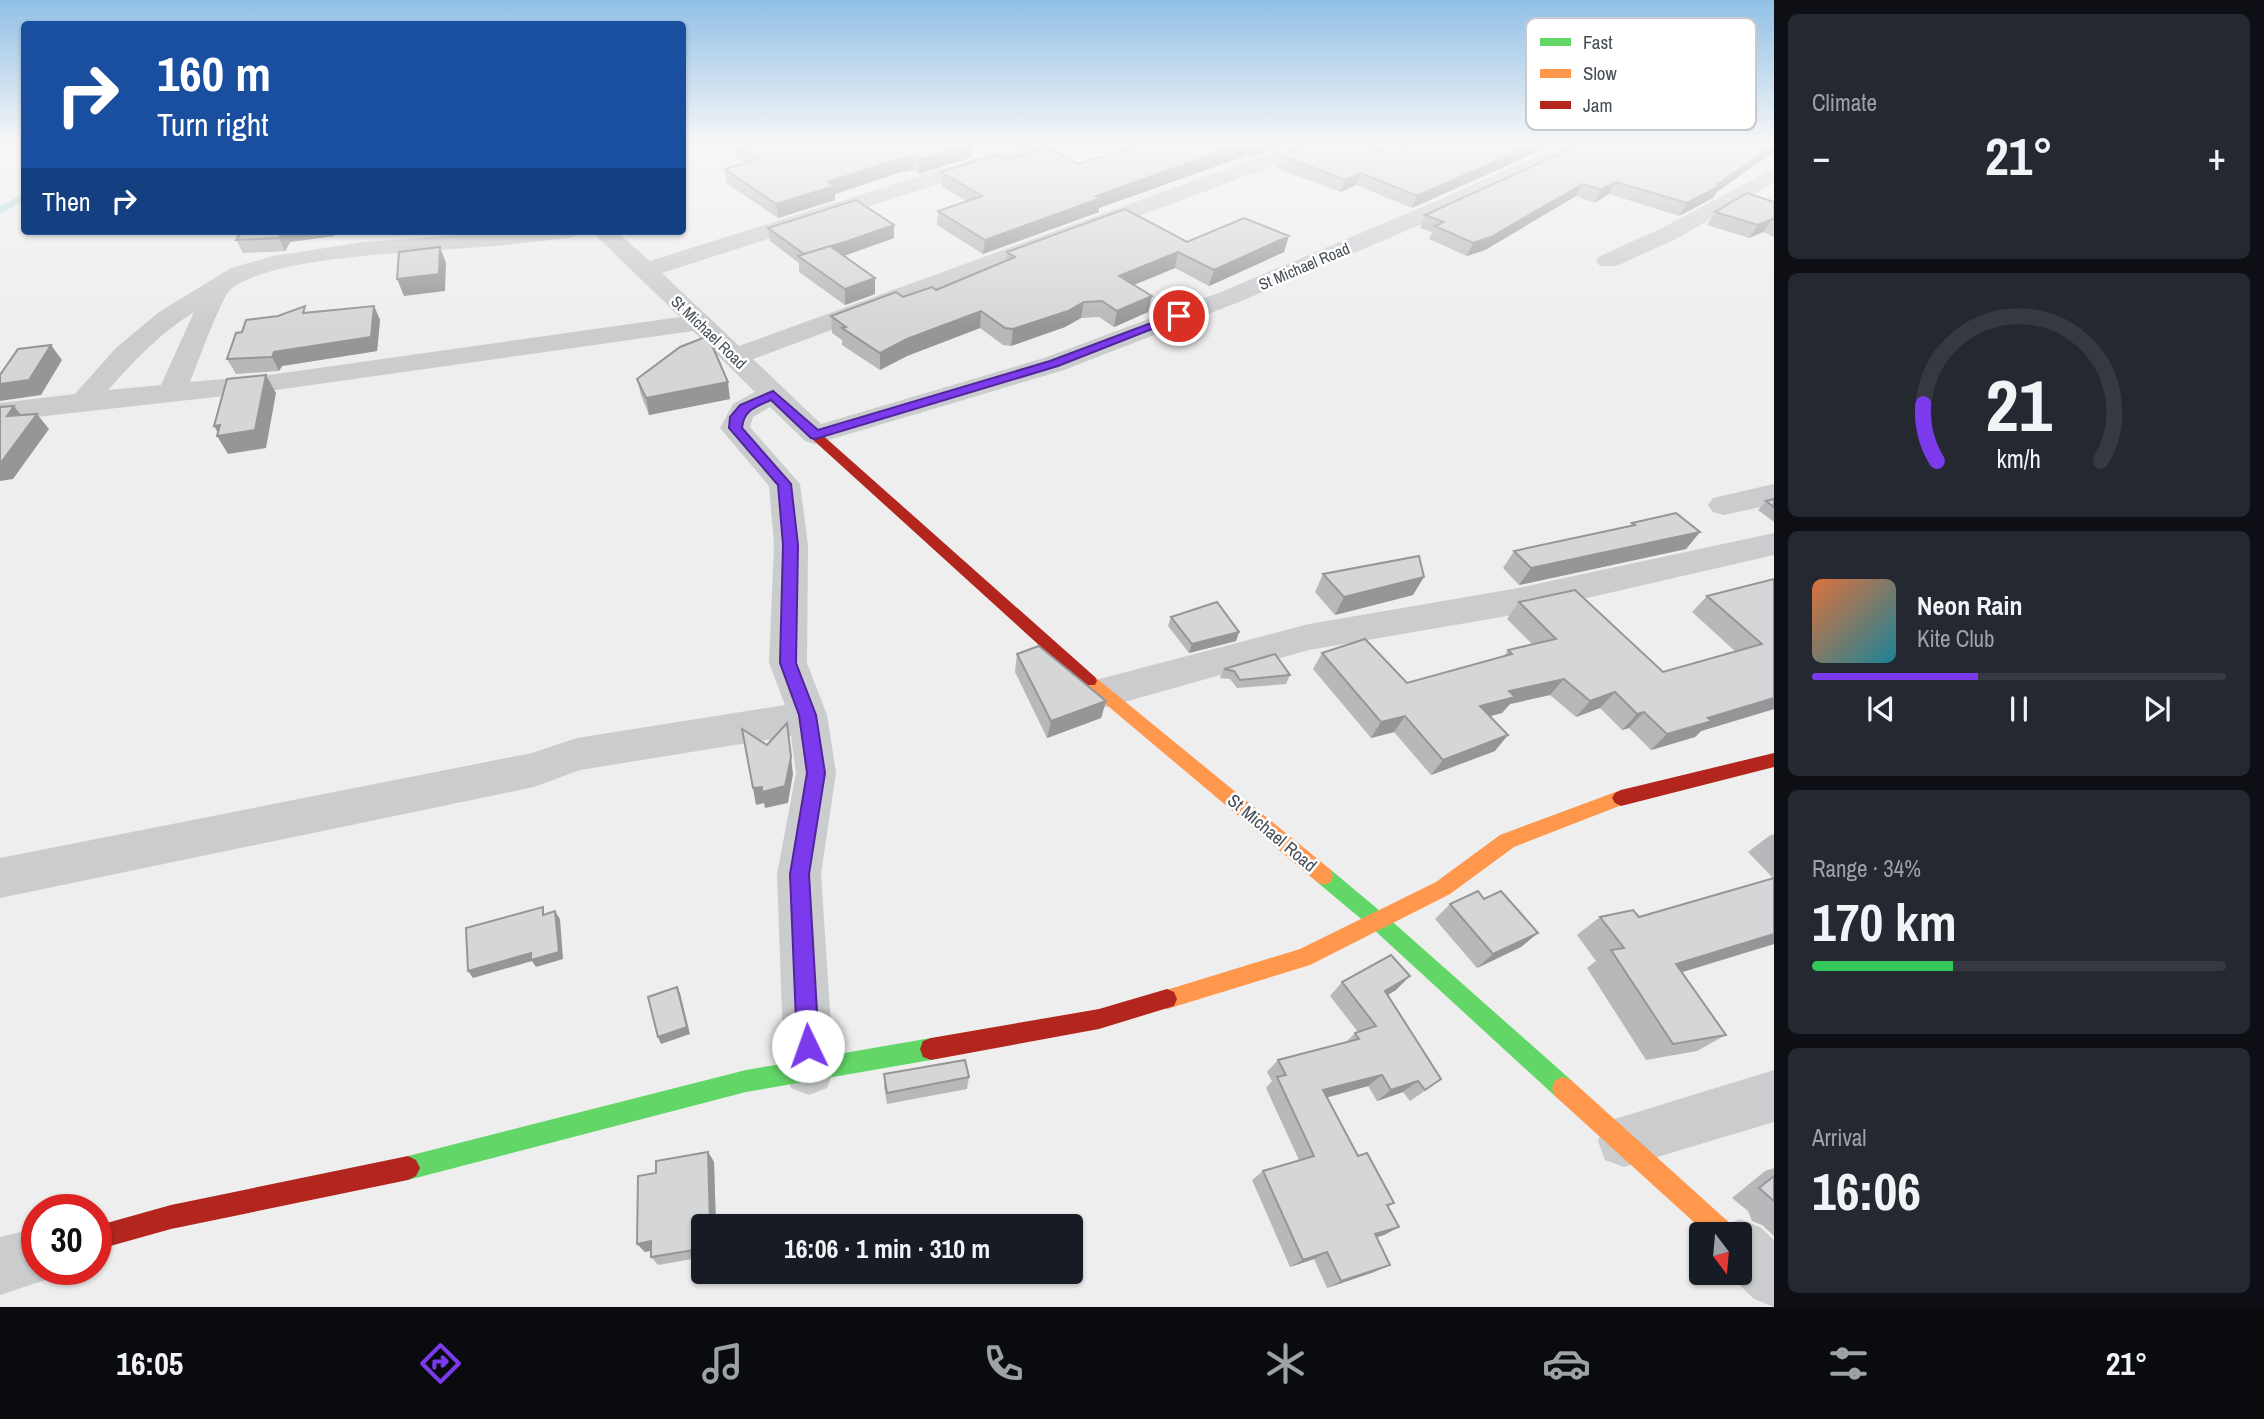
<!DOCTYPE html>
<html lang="en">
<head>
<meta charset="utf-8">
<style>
  body { margin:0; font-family:"Archivo Narrow",sans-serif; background:#242831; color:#f1f3f6; height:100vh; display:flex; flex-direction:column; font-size:26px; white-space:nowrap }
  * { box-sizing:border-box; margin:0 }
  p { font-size:23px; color:#9ea1a6 }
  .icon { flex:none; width:38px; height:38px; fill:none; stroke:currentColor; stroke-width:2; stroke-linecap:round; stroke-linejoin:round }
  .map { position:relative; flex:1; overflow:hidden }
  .details { display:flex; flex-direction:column; gap:14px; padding:14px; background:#0d0f14; width:490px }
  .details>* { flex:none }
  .hud { position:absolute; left:21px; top:21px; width:665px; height:214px; border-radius:7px; box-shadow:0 2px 5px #0004; background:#1a4fa0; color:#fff; overflow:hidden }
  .needle { width:46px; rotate:164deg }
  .buttons { position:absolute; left:1689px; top:1222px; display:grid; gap:14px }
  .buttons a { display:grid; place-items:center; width:63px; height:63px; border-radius:7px; background:#171b24; box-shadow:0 2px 5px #0004; font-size:35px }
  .speed { position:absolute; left:21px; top:1194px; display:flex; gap:14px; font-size:35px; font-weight:700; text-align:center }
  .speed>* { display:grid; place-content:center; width:91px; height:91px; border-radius:50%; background:#171b24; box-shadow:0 2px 5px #0004; line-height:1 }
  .speed .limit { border:10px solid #d22; background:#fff; color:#111 }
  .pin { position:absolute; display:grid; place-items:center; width:60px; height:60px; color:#fff; margin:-30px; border:4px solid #fff; border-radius:50%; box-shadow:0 2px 7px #0007 }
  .me { position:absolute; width:77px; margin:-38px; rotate:357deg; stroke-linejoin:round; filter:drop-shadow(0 0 5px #0008) }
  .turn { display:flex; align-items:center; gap:24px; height:147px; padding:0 21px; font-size:32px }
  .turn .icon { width:91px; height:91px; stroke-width:2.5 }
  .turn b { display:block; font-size:49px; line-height:60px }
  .then { display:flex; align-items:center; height:66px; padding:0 21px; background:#0003; gap:14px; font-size:26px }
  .big { font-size:52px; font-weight:800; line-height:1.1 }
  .details .widget { flex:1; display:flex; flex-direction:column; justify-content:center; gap:10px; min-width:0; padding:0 24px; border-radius:10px; background:#242831 }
  .details .dial { align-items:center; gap:0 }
  .dial svg { height:182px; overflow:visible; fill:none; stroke:#363941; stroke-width:7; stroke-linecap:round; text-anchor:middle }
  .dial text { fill:#f1f3f6; stroke:none }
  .song { display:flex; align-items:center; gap:21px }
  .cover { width:84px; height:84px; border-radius:10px; background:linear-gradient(135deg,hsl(20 70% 55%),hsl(190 70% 35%)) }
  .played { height:7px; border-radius:4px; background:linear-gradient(90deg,#7c3aed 40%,#363941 40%) }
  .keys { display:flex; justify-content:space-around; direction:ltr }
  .heat { display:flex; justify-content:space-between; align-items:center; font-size:38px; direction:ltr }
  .charge { height:10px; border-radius:5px; background:linear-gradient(90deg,#34c759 34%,#363941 0) }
  .trip { position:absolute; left:691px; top:1214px; width:392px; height:70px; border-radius:7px; background:#171b24; box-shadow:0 2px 5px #0004; font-weight:800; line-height:70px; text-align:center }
  .dock { display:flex; height:112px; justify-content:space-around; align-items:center; background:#090b0e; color:#9ea1a6 }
  .dock .icon { width:49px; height:49px }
  .dock .selected { color:#7c3aed }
  .dock b { font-size:32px; color:#f1f3f6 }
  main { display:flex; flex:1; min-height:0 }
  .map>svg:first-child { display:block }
</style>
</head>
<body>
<main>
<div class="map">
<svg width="1774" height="1307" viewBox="0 0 1774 1307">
  <rect width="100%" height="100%" fill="#eee"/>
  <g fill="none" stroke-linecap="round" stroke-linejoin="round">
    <!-- stream -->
    <polyline stroke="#aed3e4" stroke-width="6" points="0,210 24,197"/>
    <!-- street -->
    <g fill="#caccce" fill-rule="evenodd">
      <path d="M1028,142H1060L1057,146L662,273L739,346L1300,142H1330L1327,146L753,359L821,424L1044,358L1221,292L1434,202L1568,142H1595L1592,146L1450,212L1239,302L1064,370L815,444L805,441L770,407L753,417L750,427L800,484L808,545L807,663L827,715L836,773L821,874L834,1070L827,1088L809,1095L791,1088L784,1070L777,874L796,773L791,736L580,770L534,787L0,898V858L532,753L577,738L785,705L769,663L774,545L769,486L720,428L733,404L755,392L693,331L269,391L0,421V403L75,394L116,348L159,312L231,268L273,256L364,242L515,231H579L576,236L568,238C534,242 501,246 467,248C411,253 273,256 231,289C221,297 197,366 190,382L269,375L680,317L591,231H616L650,261ZM194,312L161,385L108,390C134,361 160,333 194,312Z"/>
      <polygon points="1774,168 1774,183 1676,239 1616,266 1600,266 1596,261 1600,256 1660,229"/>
      <polygon points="1774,484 1774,504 1724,515 1713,512 1708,505 1713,498"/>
      <polygon points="1774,533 1774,555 1513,615 1309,650 1103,708 1090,704 1084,693 1090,682 1103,678 1309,624 1513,589"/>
      <polygon points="1774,1070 1774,1122 1624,1167 1605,1160 1598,1141 1605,1122"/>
      <polygon points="1740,1219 1760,1227 1774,1240 1774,1307 1754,1299 1726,1272 1740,1272 1740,1234 1717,1234 1720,1227"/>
      <polygon points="37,1228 37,1269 60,1269 57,1276 0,1295 0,1237"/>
    </g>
    <!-- fast -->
    <g fill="#63d668" fill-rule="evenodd">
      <polygon points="1324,867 1331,870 1386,916 1571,1080 1574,1088 1571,1096 1563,1099 1555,1096 1372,928 1317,882 1315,876 1317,870"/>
      <polygon points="931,1038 939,1041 942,1049 939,1057 931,1060 746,1092 408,1180 400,1176 396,1168 400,1160 408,1156 746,1070"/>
    </g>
    <!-- slow -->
    <g fill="#ff974d" fill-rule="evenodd">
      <polygon points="1089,675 1095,677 1331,870 1333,876 1331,882 1324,885 1317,882 1083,685 1081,681 1083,677"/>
      <polygon points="1621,790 1627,793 1630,798 1627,803 1514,847 1450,894 1310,965 1167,1009 1160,1006 1157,999 1160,992 1300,949 1436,882 1500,835"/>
      <polygon points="1563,1077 1571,1080 1733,1226 1737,1234 1707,1234 1555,1096 1552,1088 1555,1080"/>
    </g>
    <!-- jam -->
    <g fill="#b3261e" fill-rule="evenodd">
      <polygon points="815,431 819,432 1095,677 1097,681 1095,685 1083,685 811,438 811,432"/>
      <polygon points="1774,753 1774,767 1621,806 1615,803 1612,798 1615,793 1621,790"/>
      <polygon points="1167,989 1174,992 1177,999 1174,1006 1099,1029 931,1060 923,1057 920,1049 923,1041 931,1038 1099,1009"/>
      <polygon points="408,1156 416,1160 420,1168 416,1176 408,1180 171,1229 96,1250 96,1226 171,1205"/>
    </g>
  </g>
  <!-- wall -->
  <g fill="#b7b8ba">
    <polygon points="727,142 971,142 973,143 972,157 919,174 913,170 898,173 835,194 835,200 778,218 726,183 725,169 745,163 737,158 736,149"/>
    <polygon points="1148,142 1291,142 1250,158 1245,156 1099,208 1099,212 983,254 937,225 938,211 966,201 941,186 941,172 1007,160 1078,164"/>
    <polygon points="1418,142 1560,142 1412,208 1356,185 1341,192 1276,168 1280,155 1392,154"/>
    <polygon points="1586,142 1717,192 1713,198 1679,216 1609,194 1594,203 1576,196 1485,250 1467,256 1429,239 1432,232 1420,228 1425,215"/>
    <polygon points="1774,202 1774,237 1763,232 1749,238 1707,225 1715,212"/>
    <polygon points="894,225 894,238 844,256 875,278 875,294 845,305 799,272 799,263 770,241 768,228"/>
    <polygon points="235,231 336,231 334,236 290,242 285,251 243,253 236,240 238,237"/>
    <polygon points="1187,242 1284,252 1209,286 1175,268 1134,285 1148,312 1114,327 1099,317 1081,318 1065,327 1011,346 1003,345 980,328 907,356 880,370 842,345 842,340 832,333 831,316 936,290 1006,261 1007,252"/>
    <polygon points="374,306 380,320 377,351 282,366 279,371 236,374 227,359 308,313"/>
    <polygon points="637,379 730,399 649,415 641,395"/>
    <polygon points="1774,499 1774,522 1758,510 1766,501"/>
    <polygon points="1632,523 1700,532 1686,549 1519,585 1503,568 1514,551 1629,527"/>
    <polygon points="1323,574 1413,595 1335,615 1315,592"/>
    <polygon points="1774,579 1774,709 1701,731 1695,737 1651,750 1629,728 1622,730 1600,708 1576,717 1550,695 1510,704 1502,713 1490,716 1495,751 1431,775 1394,732 1371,738 1313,669 1322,653 1407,683 1503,657 1508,650 1532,644 1507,619 1519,602 1663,672 1736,652 1692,612 1707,596"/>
    <polygon points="1171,617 1239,632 1236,641 1189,653 1168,626"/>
    <polygon points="1017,654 1106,701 1101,718 1047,738 1015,672"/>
    <polygon points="1224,669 1290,675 1286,684 1237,688 1230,679 1220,678"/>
    <polygon points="1774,834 1774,944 1681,972 1726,1035 1697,1051 1646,1060 1587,968 1596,961 1577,935 1600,917 1639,917 1773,878 1748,852 1769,836"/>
    <polygon points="1484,899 1538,933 1521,947 1477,968 1435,919 1450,904"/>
    <polygon points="1342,982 1396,990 1388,995 1426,1090 1410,1101 1403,1092 1377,1101 1368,1086 1327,1097 1358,1156 1394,1203 1388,1207 1399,1227 1384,1235 1377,1237 1374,1272 1327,1288 1314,1259 1290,1267 1252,1180 1263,1171 1299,1160 1266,1088 1272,1081 1267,1072 1278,1060 1345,1043 1355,1033 1358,1032 1330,996"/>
    <polygon points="884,1074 969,1077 967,1089 887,1104 884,1086"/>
    <polygon points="708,1152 714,1162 716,1227 704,1227 704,1257 658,1265 651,1257 651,1251 645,1252 637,1244 656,1173"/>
    <polygon points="1774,1168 1774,1236 1762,1225 1752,1221 1748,1211 1732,1198 1765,1171"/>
  </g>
  <!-- shaded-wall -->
  <g fill="#959697">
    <polygon points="1248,142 1245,156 1099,208 1099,212 983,254 985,240 1096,196"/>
    <polygon points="1258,142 1291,142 1250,158 1253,144"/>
    <polygon points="1539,142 1560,142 1412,208 1417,196"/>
    <polygon points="973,143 972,157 919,174 919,160"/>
    <polygon points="1774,145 1774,152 1717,192 1713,198 1679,216 1687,203 1718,184"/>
    <polygon points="914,157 913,170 898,173 835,194 835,200 778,218 776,204 828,182 898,159"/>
    <polygon points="1361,173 1356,185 1341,192 1345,180"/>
    <polygon points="1616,182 1609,194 1594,203 1601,190"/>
    <polygon points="1583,184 1576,196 1485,250 1467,256 1473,243"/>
    <polygon points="1772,219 1763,232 1749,238 1758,225"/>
    <polygon points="894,225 894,238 849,254 812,266 805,255"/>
    <polygon points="283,231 336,231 334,236 290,242 285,251 279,238"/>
    <polygon points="1289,236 1284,252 1209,286 1214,270"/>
    <polygon points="440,247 446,263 445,291 404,296 397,279"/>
    <polygon points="1178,252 1175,268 1116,292 1119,276"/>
    <polygon points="875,278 875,294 845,305 845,289"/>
    <polygon points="1152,296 1148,312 1114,327 1117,311"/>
    <polygon points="1084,302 1081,318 1065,327 1011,346 1013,329"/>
    <polygon points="374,306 380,320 377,351 282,366 279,371 272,357 274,352"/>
    <polygon points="981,311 980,328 907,356 880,370 880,353 907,339"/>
    <polygon points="51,345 62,360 41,395 0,401 0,384"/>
    <polygon points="266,375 276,393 266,448 228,454 217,436 220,436 214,426"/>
    <polygon points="728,382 730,399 649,415 646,398"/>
    <polygon points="14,406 26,421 7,416"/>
    <polygon points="37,414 49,429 13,479 0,481 0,464"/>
    <polygon points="1700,532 1686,549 1519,585 1531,568"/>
    <polygon points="1424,577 1413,595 1335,615 1344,597"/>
    <polygon points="1239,632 1236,641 1189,653 1192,644"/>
    <polygon points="1564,679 1550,695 1510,704 1502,713 1468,722 1480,706 1509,691"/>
    <polygon points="1615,692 1600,708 1576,717 1590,701"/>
    <polygon points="1774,698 1774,709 1701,731 1695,737 1651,750 1667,734 1708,718"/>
    <polygon points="1106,701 1101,718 1047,738 1051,721"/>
    <polygon points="1644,712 1629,728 1622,730 1637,714"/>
    <polygon points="1405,716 1394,732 1371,738 1381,722"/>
    <polygon points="787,723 793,774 788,803 765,808 764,803 756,805 753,788"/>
    <polygon points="1508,735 1495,751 1431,775 1443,760"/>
    <polygon points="555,911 560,919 563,959 536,967 532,961 473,978 468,971"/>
    <polygon points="1538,933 1521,947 1477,968 1493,954"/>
    <polygon points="1774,934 1774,944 1650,982 1676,964"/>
    <polygon points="1410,976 1396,990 1372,1004 1385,991"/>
    <polygon points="677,987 680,993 690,1034 661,1044 658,1037"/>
    <polygon points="1382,1075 1368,1086 1311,1102 1323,1090"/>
    <polygon points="1418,1081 1403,1092 1377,1101 1391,1090"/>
    <polygon points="708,1152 714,1162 716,1227 712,1227 710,1224"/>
    <polygon points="700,1226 704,1231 704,1253 700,1249"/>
    <polygon points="1399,1227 1384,1235 1360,1242 1375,1234"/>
    <polygon points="651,1241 658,1249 645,1252 637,1244"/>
    <polygon points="1327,1252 1314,1259 1290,1267 1303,1260"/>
    <polygon points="1390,1265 1374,1272 1327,1288 1341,1281"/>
  </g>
  <!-- building -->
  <g fill="#d5d6d8" stroke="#959697" stroke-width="2">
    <polygon points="744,142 971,142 973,143 919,160 914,157 898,159 828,182 835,186 776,204 725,169 758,159 735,145"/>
    <polygon points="1148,142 1247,142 1096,196 1101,198 985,240 938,211 982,196 941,172 996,155 1007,160 1047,148 1078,164"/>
    <polygon points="1315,142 1362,142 1392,154 1418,142 1539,142 1417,196 1361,173 1345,180 1280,155"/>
    <polygon points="1586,142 1774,142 1774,145 1718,184 1721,185 1687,203 1616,182 1601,190 1583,184 1491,237 1473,243 1435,226 1444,222 1425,215"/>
    <polygon points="1747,193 1774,202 1774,220 1772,219 1758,225 1715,212"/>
    <polygon points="856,200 894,225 848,241 804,254 768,228"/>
    <polygon points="1125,209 1187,242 1244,218 1289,236 1214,270 1178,252 1119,276 1152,296 1117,311 1102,301 1084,302 1068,311 1013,329 1005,328 981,311 907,339 880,353 842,328 846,327 831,316 896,292 903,297 932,287 936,290 1015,257 1007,252"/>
    <polygon points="242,231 283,231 279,238 236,240"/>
    <polygon points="830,246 875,278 845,289 798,256"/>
    <polygon points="440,247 439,274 397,279 399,252"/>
    <polygon points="305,306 303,313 374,306 371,337 274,352 272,357 227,359 236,333 242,332 246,320 278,316"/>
    <polygon points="708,336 728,382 646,398 637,379 680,347"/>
    <polygon points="51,345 29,380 0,384 0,375 18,349"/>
    <polygon points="266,375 255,430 217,436 220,425 214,426 227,379"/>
    <polygon points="14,406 7,416 37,414 0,464 0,407"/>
    <polygon points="1774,499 1774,507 1766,501"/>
    <polygon points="1676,513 1700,532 1531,568 1514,551 1635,525 1632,523"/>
    <polygon points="1419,556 1424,577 1344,597 1323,574"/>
    <polygon points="1774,579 1774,698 1708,718 1712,721 1667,734 1644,712 1637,714 1615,692 1590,701 1564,679 1509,691 1515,697 1480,706 1508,735 1443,760 1405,716 1381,722 1322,653 1365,639 1407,683 1512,654 1508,650 1556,639 1519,602 1575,590 1663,672 1762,644 1707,596"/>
    <polygon points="1217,602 1239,632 1192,644 1171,617"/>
    <polygon points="1039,646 1106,701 1051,721 1017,654"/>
    <polygon points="1275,654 1290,675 1240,680 1234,671 1224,669"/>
    <polygon points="787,723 791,757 785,786 762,792 762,787 753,788 742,729 767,745"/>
    <polygon points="1774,878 1774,934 1676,964 1726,1035 1673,1044 1611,950 1624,948 1600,917 1633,910 1639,917"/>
    <polygon points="1478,891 1484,899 1501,891 1538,933 1493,954 1450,904"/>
    <polygon points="543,907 543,915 555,911 559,952 531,960 531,953 468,971 466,928"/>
    <polygon points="1391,955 1410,976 1385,991 1441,1079 1425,1090 1418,1081 1391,1090 1382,1075 1323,1090 1358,1156 1367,1153 1394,1203 1387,1205 1399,1227 1375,1234 1390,1265 1341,1281 1327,1252 1303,1260 1263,1171 1314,1156 1277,1077 1286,1075 1278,1060 1359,1039 1355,1033 1376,1026 1342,982"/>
    <polygon points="677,987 687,1027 658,1037 648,997"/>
    <polygon points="965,1060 969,1077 887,1093 884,1074"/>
    <polygon points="708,1152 710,1224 700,1226 700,1249 651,1257 651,1241 637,1244 638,1176 656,1173 656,1161"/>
    <polygon points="1774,1176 1774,1201 1759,1188"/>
  </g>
  <!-- sky -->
  <linearGradient id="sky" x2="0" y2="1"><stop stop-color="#91c0e6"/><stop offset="0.44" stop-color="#f7f7f7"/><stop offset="1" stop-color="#f7f7f7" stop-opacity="0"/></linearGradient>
  <rect width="1774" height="325" fill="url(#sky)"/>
  <!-- route -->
  <path fill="#7c3aed" stroke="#51269a" stroke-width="2" d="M1175,314L1185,316L1058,366L815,439L811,438L771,400C756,407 744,409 742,428L791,484L798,545L796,663L816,715L825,773L809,874L819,1046L816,1054L808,1057L801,1054L797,1046L790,874L807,773L799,715L780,663L783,545L778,485L729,428L730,417L740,405L773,391L818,430L1050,361Z"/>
  <g text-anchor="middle" stroke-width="5" stroke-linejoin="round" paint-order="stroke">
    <!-- far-street labels -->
    <g font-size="16" fill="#474e57" stroke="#fff">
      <text transform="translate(1304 266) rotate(-23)" y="6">St Michael Road</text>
      <text transform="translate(709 332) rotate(44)" y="6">St Michael Road</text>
    </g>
    <!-- street labels -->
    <g font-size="18" fill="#474e57" stroke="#fff">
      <text transform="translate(1272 833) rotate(40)" y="6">St Michael Road</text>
    </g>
  </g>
  <!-- legend -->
  <rect x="1526" y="18" width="230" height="112" rx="10" fill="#fff" stroke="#c8cacd" stroke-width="2"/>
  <rect x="1540" y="38" width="31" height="8" fill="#63d668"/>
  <rect x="1540" y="69" width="31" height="9" fill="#ff974d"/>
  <rect x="1540" y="101" width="31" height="8" fill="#b3261e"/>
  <g font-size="19" fill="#474e57">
    <text x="1583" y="49">Fast</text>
    <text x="1583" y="80">Slow</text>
    <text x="1583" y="112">Jam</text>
  </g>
</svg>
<div class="buttons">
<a><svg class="needle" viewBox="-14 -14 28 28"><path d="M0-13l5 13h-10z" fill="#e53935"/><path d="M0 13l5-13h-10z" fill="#9ea1a6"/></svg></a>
</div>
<div class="speed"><div class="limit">30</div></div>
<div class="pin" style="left:1179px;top:316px;background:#d93025"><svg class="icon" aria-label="arrive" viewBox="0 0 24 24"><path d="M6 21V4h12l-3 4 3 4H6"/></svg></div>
<svg class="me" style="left:808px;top:1046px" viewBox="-20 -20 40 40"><circle r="19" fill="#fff"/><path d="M0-13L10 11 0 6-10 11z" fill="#7c3aed"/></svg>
<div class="trip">16:06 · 1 min · 310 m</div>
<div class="hud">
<div class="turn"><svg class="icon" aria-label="right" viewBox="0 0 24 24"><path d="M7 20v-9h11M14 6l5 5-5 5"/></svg><div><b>160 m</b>Turn right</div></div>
<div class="then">Then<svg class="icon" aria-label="right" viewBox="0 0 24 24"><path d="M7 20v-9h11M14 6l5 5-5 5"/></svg></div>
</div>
</div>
<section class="details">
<div class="widget"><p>Climate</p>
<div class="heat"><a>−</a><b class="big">21°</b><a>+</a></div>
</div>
<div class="widget dial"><svg viewBox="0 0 100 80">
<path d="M14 69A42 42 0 1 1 86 69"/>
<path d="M14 69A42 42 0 0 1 8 44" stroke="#7c3aed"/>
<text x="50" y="56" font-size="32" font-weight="700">21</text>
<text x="50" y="72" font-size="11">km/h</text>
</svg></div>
<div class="widget">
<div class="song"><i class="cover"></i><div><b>Neon Rain</b><p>Kite Club</p></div></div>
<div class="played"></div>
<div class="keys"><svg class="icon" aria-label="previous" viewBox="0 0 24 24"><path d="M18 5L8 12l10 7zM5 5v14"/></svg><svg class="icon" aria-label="pause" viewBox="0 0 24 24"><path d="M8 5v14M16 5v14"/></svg><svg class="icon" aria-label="next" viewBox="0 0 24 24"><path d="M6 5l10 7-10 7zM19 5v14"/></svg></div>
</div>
<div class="widget"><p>Range · 34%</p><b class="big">170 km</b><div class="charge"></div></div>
<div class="widget"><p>Arrival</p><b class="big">16:06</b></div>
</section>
</main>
<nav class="dock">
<b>16:05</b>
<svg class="icon selected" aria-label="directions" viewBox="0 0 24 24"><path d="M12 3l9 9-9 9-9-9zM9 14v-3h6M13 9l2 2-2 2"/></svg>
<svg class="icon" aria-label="music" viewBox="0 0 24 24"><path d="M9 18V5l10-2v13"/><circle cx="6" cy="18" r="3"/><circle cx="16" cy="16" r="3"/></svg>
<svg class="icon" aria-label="phone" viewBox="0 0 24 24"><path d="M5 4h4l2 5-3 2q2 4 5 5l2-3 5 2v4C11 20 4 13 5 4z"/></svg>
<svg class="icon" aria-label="climate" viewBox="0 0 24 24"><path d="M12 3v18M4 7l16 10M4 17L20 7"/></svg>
<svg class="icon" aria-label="car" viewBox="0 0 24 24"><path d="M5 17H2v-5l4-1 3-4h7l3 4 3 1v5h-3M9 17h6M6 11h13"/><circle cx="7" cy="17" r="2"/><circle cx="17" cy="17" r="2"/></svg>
<svg class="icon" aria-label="filters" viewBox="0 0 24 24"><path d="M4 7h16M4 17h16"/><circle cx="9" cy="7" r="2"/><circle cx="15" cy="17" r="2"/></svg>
<b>21°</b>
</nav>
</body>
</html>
